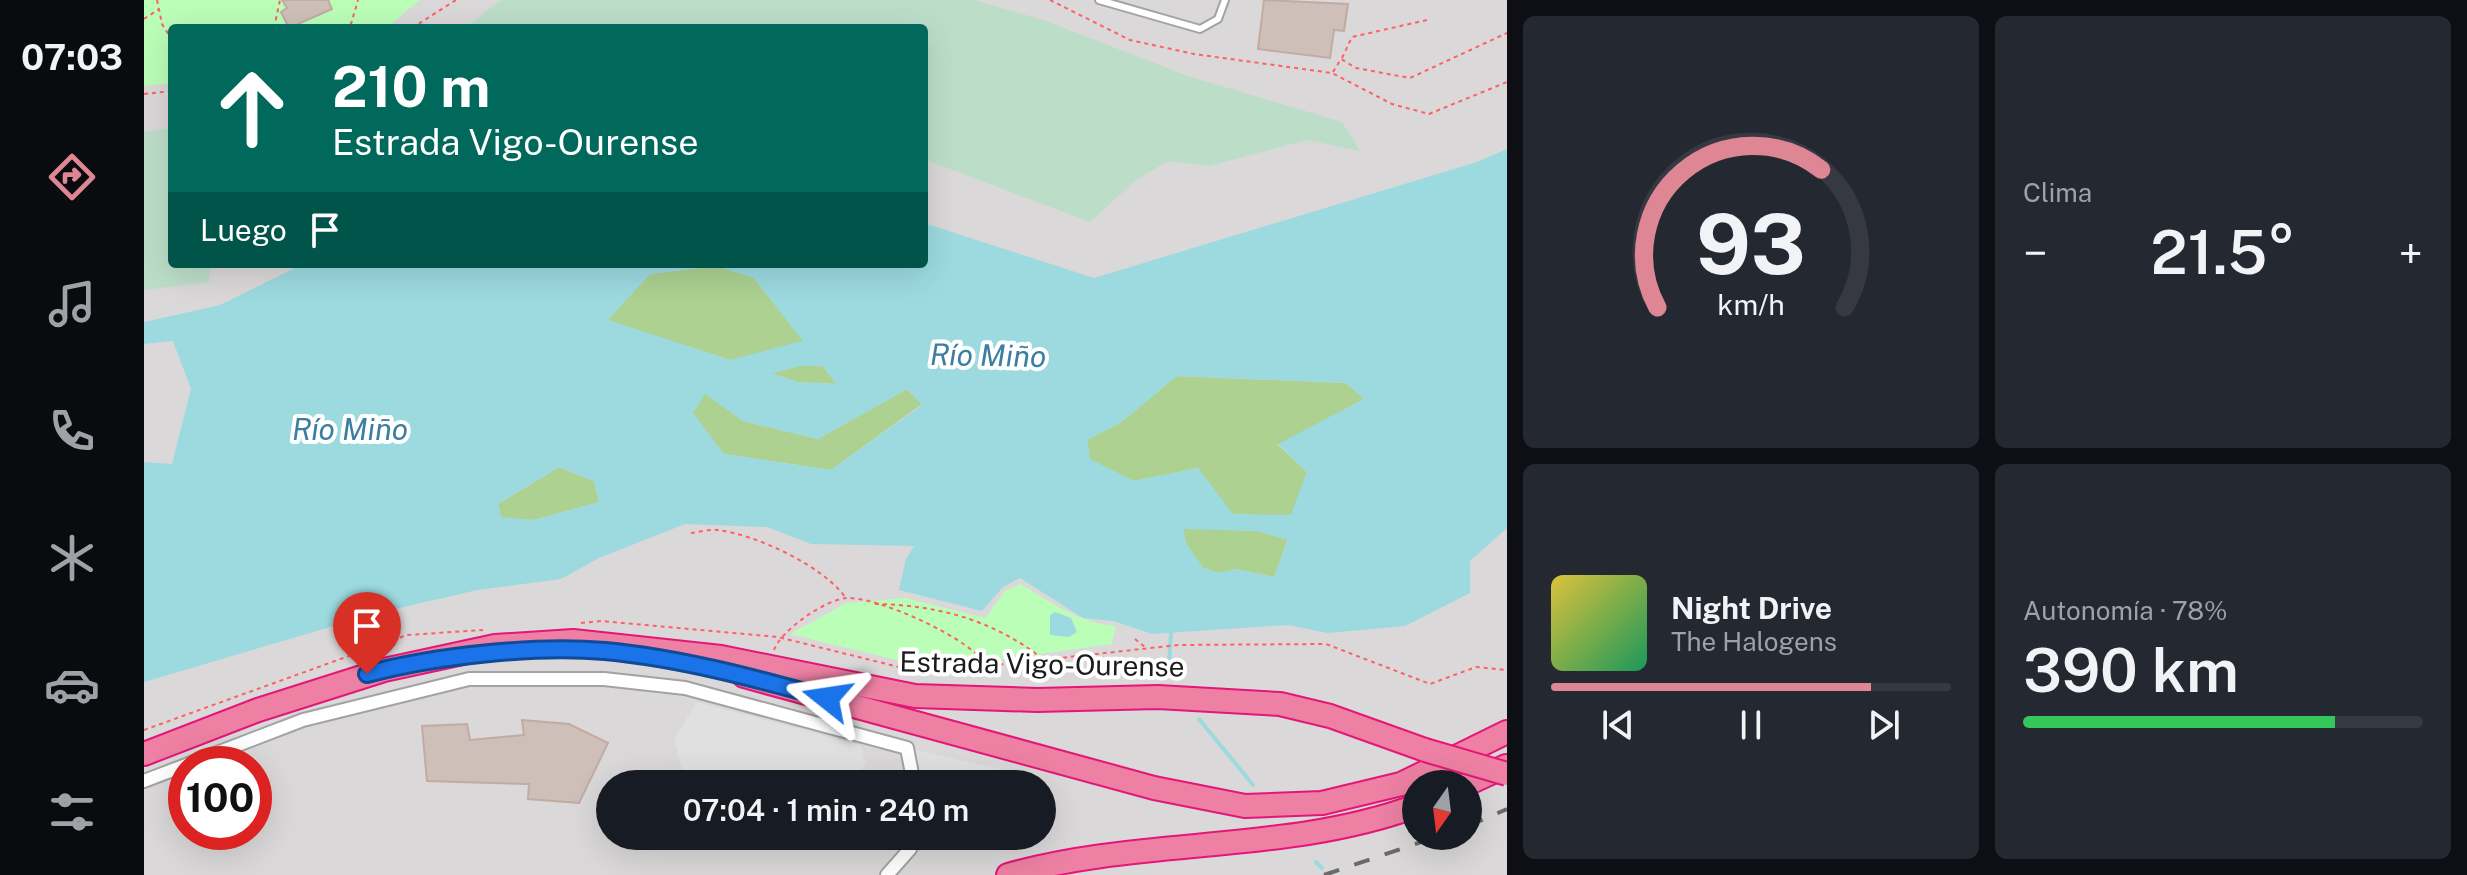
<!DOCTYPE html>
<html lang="es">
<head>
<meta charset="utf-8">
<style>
  body { margin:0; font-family:"Public Sans",sans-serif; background:#242831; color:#f1f3f6; height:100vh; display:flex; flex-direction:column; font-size:30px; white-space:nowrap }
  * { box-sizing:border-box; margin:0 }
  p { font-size:26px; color:#9ea1a6 }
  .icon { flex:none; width:44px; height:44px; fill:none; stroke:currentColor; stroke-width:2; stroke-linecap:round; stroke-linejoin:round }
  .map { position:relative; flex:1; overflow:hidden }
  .side { display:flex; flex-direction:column; gap:16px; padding:16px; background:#0d0f14; width:960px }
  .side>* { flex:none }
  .top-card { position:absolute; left:24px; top:24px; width:760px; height:244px; border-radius:8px; box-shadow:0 8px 32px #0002; background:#00695c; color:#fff; overflow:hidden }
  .needle { width:52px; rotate:194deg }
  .tools { position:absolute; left:1258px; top:770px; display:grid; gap:16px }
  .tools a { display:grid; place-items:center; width:80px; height:80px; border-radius:50%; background:#171b24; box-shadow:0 8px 32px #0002; font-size:40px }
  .speed { position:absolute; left:24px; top:746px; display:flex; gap:16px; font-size:40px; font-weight:700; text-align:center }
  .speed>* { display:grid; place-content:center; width:104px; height:104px; border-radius:50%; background:#171b24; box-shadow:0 8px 32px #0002; line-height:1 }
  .speed .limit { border:12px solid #d22; background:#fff; color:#111 }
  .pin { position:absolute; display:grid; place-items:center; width:68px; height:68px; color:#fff; margin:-82px -34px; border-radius:50% 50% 50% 0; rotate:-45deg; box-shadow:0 0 8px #0007 }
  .pin .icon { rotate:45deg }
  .me { position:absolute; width:88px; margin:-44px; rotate:285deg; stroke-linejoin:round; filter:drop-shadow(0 0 6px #0008) }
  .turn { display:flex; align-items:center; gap:28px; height:168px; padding:0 32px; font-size:36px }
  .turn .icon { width:104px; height:104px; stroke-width:2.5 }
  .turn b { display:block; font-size:56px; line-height:68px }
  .then { display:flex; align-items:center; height:76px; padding:0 32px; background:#0003; gap:16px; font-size:30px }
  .big { font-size:60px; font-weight:600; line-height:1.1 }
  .side .tile { flex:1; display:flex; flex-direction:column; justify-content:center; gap:12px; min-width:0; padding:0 28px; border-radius:12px; background:#242831 }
  .side .dial { align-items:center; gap:0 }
  .dial svg { height:208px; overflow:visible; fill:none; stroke:#363941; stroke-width:7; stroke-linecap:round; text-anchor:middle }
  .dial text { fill:#f1f3f6; stroke:none }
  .song { display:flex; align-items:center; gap:24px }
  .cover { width:96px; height:96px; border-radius:12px; background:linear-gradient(135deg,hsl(50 70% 55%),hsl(150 70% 35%)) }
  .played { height:8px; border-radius:4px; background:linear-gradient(90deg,#de8693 80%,#363941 80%) }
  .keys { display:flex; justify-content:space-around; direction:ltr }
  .heat { display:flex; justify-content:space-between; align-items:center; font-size:44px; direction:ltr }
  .charge { height:12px; border-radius:6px; background:linear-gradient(90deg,#34c759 78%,#363941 0) }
  .side .tiles { flex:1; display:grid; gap:16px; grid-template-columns:repeat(2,1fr) }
  .trip { position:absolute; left:452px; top:770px; width:460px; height:80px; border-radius:40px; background:#171b24; box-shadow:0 8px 32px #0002; font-weight:600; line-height:80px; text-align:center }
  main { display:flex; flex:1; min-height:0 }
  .dock { display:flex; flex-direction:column; width:144px; justify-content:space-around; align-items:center; background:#090b0e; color:#9ea1a6 }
  .dock .icon { width:56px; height:56px }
  .dock .selected { color:#de8693 }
  .dock b { font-size:36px; color:#f1f3f6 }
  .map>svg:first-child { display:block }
</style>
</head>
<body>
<main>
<nav class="dock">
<b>07:03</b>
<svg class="icon selected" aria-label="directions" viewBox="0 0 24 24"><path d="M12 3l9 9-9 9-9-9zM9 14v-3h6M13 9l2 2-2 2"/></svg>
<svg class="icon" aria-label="music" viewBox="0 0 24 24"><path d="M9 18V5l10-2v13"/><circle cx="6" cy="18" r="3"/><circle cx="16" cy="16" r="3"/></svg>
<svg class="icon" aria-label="phone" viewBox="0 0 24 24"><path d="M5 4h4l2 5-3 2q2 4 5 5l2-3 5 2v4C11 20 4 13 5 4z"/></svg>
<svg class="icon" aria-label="climate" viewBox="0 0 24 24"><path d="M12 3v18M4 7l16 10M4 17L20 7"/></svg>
<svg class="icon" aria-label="car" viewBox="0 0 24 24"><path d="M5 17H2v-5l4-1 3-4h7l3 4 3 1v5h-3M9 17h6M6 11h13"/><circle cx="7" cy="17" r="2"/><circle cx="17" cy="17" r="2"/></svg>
<svg class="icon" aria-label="filters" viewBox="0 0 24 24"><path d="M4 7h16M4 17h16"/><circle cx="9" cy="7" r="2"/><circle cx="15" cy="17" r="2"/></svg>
</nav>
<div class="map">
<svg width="1363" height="875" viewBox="0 0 1363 875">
  <rect width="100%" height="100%" fill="#eee8e0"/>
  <!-- residential -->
  <path fill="#dad8d9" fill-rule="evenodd" d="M0,0H1363V875H0ZM28,28H780V264H28ZM42,764H110V832H42ZM466,784H898V836H466ZM1272,784H1324V836H1272Z"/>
  <!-- forest -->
  <g fill="#acd191">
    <polygon points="573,266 610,278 693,384 654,382 463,320 506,274"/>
    <polygon points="1033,376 1202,383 1220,399 1134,445 1163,472 1147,516 1088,514 1054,468 990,481 946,460 943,440 976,423"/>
    <polygon points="763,389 778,404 687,470 580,454 548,413 561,393 599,421 674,439"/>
    <polygon points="415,467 450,481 455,502 390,520 357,518 354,504"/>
    <polygon points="1039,528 1112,531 1144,539 1130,577 1092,569 1075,573 1059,568 1042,543"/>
  </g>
  <!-- wetland -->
  <g fill="#bcdec9">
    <polygon points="357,0 830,0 902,21 1044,76 1198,122 1216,151 1163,140 1065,166 1024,161 992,180 946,222 780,159 780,28 321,28"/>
    <polygon points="28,128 28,264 68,264 64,282 0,290 0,132"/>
  </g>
  <!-- park -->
  <g fill="#bbfeb8">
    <polygon points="0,0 276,0 242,28 28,28 28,83 0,86"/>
    <path d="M877,584C908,603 935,623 972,626L968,644L803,667L765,663L646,634L702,603L761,598L841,618L861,591Z"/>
  </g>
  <!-- parking -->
  <g fill="#e0e0e0">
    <polygon points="553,702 716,745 722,763 713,776 663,771 652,784 542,784 530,739"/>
    <polygon points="768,749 865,771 871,784 775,784"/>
  </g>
  <!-- water -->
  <g fill="#9cdae0" fill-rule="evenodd">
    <path d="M1363,149V528L1326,561V593L1261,626L1184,633L1144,625L1008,634L969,621L939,618L876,578L859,587L838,611L755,590L762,559L770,546L667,544L623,527L541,524L455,558L417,579L333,590L234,613L0,682V462L28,464L47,389L29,341L0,344V322L76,305L159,264H780V223L950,278L1333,162ZM573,266L610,278L692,384L654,382L464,320L506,274ZM1033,376L1202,383L1220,399L1134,444L1163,472L1147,515L1089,514L1054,468L990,481L946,459L943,440L976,423ZM763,389L778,405L687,470L580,454L549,413L561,394L599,421L674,439ZM415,467L450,481L455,502L390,520L357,517L354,504ZM1039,529L1112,531L1144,540L1130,577L1092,569L1075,573L1059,568L1042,543Z"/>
    <polygon points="911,612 927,618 933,632 925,637 906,635 906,615"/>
  </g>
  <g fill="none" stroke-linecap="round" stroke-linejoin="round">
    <!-- stream -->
    <g stroke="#9cdae0" stroke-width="4">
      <polyline points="1025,663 1027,634"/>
      <polyline points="1055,719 1109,785"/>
      <polyline points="1172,862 1178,868"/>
    </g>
    <!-- river -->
    <polyline stroke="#9cdae0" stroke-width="24" points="576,375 655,354 704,354"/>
  </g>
  <!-- building -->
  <g fill="#cec0b9" stroke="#c1aba2" stroke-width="2">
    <polygon points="138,0 184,0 188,9 145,28 137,12 143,8"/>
    <polygon points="1120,0 1204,4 1200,31 1190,30 1186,58 1114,49"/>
    <polygon points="378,720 425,724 464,743 435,803 384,799 385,784 283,781 278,726 323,724 326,740 380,735"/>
  </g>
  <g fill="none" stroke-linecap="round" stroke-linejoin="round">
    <!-- lane casing -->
    <g stroke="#a3a3a3" stroke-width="10">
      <polyline id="lane" points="955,0 1056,29 1074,19 1081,0"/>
    </g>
    <!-- street casing -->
    <g stroke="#a3a3a3" stroke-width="16">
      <g id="street">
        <polyline points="44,764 159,720 325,679 460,679 541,688 763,748 770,784"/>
        <polyline points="0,781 42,765"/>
        <polyline points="743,875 766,849 771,836"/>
      </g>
    </g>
    <!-- highway casing -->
    <g stroke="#e41678" stroke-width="26">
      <g id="highway">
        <polyline points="600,676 1010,788 1101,806 1178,803 1257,784 1363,732"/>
        <polyline points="0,754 114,710 240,670 351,646 429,641 577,657 771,696 893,700 1014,697 1136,704 1186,716 1281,750"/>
        <polyline points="1323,784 1362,766"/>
        <path d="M864,875C997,837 1142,854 1272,806"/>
      </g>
    </g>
    <!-- path -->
    <g stroke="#ff6065" stroke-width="2" stroke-dasharray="4 4" stroke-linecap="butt">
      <polyline points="13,0 18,24 28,40"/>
      <polyline points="906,0 986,40 1050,54 1188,73 1248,104 1285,114 1363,82"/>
      <polyline points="0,19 15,9"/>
      <polyline points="130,28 136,0"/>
      <polyline points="199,28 207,24 214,0"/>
      <polyline points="268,28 312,0"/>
      <polyline points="1198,58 1208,37 1283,20"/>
      <polyline points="1189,72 1197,59 1212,68 1266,78 1363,33"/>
      <polyline points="0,94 28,91"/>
      <path d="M547,533C555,532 565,529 573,530C611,534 679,566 701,597"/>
      <path d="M731,604C794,605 849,620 899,659"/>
      <polyline points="437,623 457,621 634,637 779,673 1034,645 1182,644 1286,684 1332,667 1363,670"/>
      <polyline points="991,639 1002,648"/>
      <path d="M630,650C637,630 681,600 702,598C736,597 825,638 844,666"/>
      <polyline points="0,730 263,635 339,630"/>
    </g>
    <!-- lane -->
    <use href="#lane" stroke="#fff" stroke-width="6"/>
    <!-- street -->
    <use href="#street" stroke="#fff" stroke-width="12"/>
    <!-- highway -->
    <use href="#highway" stroke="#ed80a3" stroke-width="22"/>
    <!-- rail -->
    <g stroke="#6a6a6a" stroke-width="4" stroke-dasharray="16 16" stroke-linecap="butt">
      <polyline points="1324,826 1363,809"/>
      <polyline points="1180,875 1295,836"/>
    </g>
    <!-- highway-bridge casing -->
    <g stroke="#e41678" stroke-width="26" stroke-linecap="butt">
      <polyline id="highway-bridge" points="1281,750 1363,774"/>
    </g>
    <!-- highway-bridge -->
    <use href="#highway-bridge" stroke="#ed80a3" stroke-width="22"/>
  </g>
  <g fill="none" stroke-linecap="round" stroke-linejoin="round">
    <!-- route casing -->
    <g stroke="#114b97" stroke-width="20">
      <path id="route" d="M223,674C291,656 390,645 461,651C536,658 610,678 683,698"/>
    </g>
    <!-- route -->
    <use href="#route" stroke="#1a73e8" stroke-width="14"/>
  </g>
  <g text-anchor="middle" stroke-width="8" stroke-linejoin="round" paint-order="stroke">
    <!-- street labels -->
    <g font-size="28" fill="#1c1c1c" stroke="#fff">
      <text transform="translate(898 664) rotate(1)" y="10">Estrada Vigo-Ourense</text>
    </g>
    <!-- water labels -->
    <g font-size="30" font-style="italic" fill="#3c7da2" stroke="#fff">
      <text transform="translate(844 356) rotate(1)" y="10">Río Miño</text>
      <text x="206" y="440">Río Miño</text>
    </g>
  </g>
</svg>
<div class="tools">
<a><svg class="needle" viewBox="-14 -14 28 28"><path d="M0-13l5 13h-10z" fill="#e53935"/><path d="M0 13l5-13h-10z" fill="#9ea1a6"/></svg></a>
</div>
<div class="speed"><div class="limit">100</div></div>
<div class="pin" style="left:223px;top:674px;background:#d93025"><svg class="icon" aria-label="arrive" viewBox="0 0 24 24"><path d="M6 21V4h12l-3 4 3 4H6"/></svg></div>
<svg class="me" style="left:683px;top:698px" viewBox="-20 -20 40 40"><path d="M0-17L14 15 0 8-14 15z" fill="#1a73e8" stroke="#fff" stroke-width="4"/></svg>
<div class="trip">07:04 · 1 min · 240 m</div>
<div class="top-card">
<div class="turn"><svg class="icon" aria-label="ahead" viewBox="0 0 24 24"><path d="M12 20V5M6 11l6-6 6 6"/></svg><div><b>210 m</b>Estrada Vigo-Ourense</div></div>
<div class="then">Luego<svg class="icon" aria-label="arrive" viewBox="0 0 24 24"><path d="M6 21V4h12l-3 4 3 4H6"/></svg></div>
</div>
</div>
<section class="side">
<div class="tiles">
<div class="tile dial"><svg viewBox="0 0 100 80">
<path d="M14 69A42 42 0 1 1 86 69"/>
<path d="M14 69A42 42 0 0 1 77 16" stroke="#de8693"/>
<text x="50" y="56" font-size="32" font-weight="700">93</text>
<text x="50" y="72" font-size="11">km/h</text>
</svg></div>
<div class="tile"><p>Clima</p>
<div class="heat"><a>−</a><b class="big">21.5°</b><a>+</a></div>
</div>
<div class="tile">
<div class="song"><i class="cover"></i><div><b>Night Drive</b><p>The Halogens</p></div></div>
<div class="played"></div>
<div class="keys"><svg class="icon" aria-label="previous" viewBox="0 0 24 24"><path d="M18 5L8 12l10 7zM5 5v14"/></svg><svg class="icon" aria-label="pause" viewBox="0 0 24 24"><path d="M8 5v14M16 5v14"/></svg><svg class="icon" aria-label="next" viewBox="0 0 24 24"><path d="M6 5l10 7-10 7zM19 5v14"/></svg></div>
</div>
<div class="tile"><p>Autonomía · 78%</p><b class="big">390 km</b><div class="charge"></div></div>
</div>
</section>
</main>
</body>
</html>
